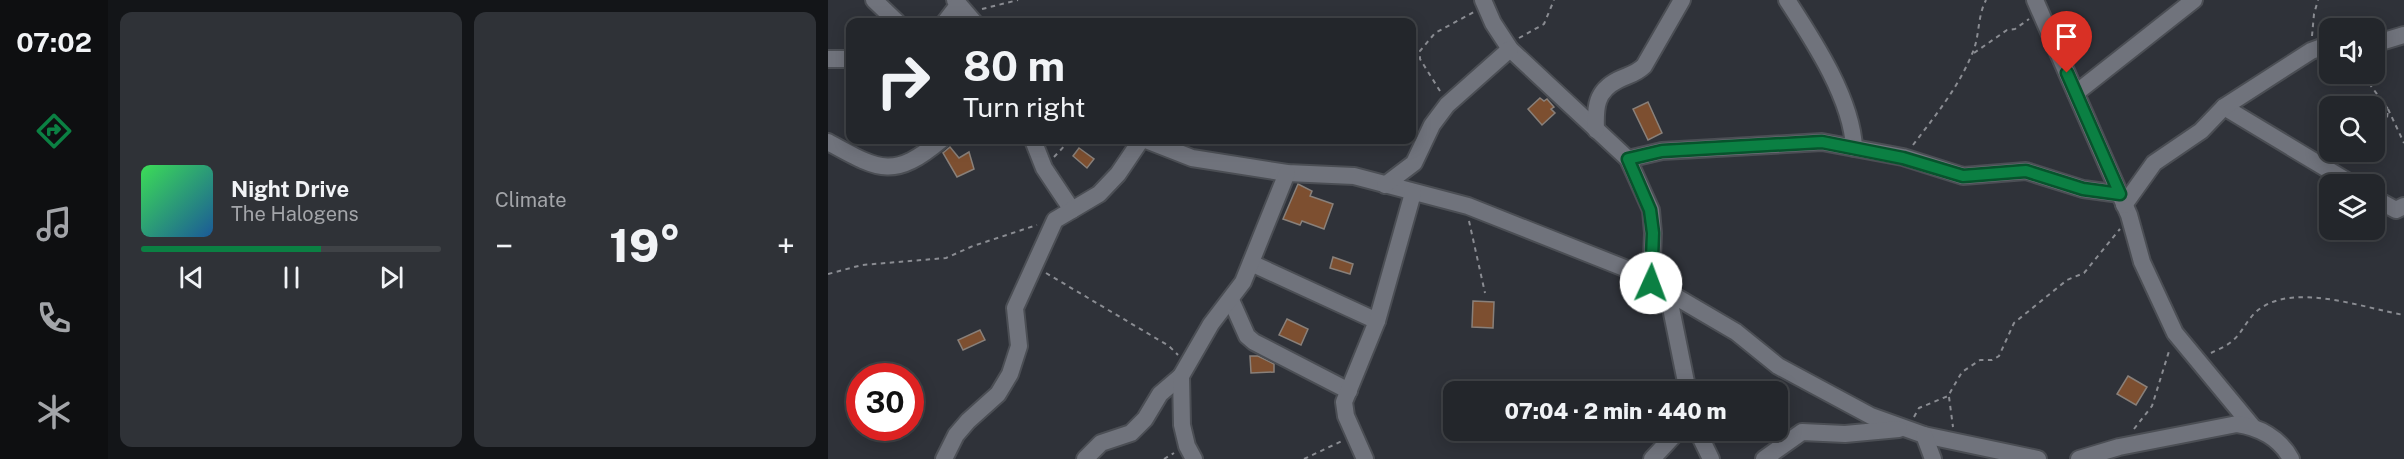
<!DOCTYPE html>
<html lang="en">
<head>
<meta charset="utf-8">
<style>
  body { margin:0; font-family:"Public Sans",sans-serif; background:#2f3237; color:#f1f3f6; height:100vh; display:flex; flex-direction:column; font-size:22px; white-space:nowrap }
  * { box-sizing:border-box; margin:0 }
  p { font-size:20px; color:#a3a5a9 }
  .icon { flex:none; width:33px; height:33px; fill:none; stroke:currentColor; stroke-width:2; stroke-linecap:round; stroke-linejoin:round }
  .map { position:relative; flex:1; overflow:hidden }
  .sheet { display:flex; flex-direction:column; gap:12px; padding:12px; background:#131518; width:720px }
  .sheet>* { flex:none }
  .guide { position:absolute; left:18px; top:18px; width:570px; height:126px; border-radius:12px; box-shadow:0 3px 15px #0003,0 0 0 2px #404347; background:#23262b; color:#f1f3f6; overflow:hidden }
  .buttons { position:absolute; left:1491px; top:18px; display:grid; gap:12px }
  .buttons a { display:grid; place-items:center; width:66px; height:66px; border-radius:12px; background:#23262b; box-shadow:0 3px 15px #0003,0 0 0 2px #404347; font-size:30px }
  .speed { position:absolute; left:18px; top:363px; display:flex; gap:12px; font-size:30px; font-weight:700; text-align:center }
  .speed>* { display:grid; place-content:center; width:78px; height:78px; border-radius:50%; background:#23262b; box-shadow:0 3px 15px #0003,0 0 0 2px #404347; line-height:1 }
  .speed .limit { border:9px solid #d22; background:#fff; color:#111 }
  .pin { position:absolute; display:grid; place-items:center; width:51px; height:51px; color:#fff; margin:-62px -26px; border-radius:50% 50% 50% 0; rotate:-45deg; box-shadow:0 0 6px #0007 }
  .pin .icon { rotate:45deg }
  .me { position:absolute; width:66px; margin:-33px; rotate:2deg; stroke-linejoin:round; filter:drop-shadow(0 0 4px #0008) }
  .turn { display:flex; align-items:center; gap:21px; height:126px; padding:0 18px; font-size:27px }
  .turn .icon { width:78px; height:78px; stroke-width:2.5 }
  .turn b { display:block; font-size:42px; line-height:51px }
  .big { font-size:45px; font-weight:800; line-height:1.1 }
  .sheet .card { flex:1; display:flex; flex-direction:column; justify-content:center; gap:9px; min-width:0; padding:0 21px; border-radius:12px; background:#2f3237 }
  .song { display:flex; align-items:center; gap:18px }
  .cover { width:72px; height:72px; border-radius:9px; background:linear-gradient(135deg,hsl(130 70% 55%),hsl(210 70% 35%)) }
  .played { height:6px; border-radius:3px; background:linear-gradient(90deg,#0b8043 60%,#404347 60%) }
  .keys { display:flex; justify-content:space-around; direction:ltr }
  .heat { display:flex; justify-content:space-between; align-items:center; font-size:33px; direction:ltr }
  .sheet .tiles { flex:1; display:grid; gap:12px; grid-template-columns:repeat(2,1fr) }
  .trip { position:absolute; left:615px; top:381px; width:345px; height:60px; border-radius:12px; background:#23262b; box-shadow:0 3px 15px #0003,0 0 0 2px #404347; font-weight:800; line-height:60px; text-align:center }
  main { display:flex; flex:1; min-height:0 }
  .menu { display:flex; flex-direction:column; width:108px; justify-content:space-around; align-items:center; background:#0e0f11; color:#a3a5a9 }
  .menu .icon { width:42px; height:42px }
  .menu .on { color:#0b8043 }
  .menu b { font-size:27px; color:#f1f3f6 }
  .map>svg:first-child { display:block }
</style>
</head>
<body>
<main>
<nav class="menu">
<b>07:02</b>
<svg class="icon on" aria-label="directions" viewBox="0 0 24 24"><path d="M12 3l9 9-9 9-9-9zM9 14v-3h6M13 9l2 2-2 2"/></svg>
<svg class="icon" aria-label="music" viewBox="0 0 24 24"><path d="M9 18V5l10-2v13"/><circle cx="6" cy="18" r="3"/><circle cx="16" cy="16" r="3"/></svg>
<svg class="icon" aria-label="phone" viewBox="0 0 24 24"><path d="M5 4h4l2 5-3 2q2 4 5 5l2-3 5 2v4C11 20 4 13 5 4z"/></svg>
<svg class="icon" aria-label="climate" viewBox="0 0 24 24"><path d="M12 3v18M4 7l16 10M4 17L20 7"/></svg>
</nav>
<section class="sheet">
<div class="tiles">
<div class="card">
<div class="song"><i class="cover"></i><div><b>Night Drive</b><p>The Halogens</p></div></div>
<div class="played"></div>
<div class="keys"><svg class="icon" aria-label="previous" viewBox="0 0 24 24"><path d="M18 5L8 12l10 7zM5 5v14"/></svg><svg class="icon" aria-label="pause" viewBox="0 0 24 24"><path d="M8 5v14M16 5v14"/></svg><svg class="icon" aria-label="next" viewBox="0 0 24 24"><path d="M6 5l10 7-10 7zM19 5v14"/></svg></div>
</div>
<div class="card"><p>Climate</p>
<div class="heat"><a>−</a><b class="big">19°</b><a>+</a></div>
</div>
</div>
</section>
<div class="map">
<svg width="1576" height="459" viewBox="0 0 1576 459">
  <rect width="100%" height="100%" fill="#2f3239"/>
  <!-- building -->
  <g fill="#7d4f30" stroke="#89807a" stroke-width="1.5">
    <polygon points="712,98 716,101 719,99 726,107 723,109 727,113 714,125 700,109"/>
    <polygon points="820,102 834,133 820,140 805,109"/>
    <polygon points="122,147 131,158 141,152 146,169 129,177 115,153"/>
    <polygon points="251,148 266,159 259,168 245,156"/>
    <polygon points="470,184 484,191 482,196 505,204 496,229 474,221 472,225 455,219"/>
    <polygon points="505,257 525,264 522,274 502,268"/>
    <polygon points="645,301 666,302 665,328 644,327"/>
    <polygon points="459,319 480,329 473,345 451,335"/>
    <polygon points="152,330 157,340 135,350 130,340"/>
    <polygon points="422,356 430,356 446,364 446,372 423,373"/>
    <polygon points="1300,376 1319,387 1308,405 1289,394"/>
  </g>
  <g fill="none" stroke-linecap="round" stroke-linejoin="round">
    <!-- minor casing -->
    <g stroke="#4b4e54" stroke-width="20">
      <g id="minor">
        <polyline points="46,0 69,22"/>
        <polyline points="127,0 146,22"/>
        <polyline points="655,0 665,23 682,49 800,159 823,210 825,233 823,283 843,308 860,392"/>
        <path d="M959,0C985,40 1024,99 1026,148"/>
        <polyline points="1207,0 1301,215 1314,262 1347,333 1424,426"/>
        <polyline points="117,22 130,5"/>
        <polyline points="1546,44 1576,35"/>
        <polyline points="0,59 22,59"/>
        <polyline points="1248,93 1366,0"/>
        <polyline points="1396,107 1524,184"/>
        <path d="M768,130C767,107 768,91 790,80C800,75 808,74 816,66L854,0"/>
        <polyline points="205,140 216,168 244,210"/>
        <polyline points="318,140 364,158 459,173 526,176 640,206 804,271 908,332 950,366 1043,416 1096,435 1210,459"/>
        <path d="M0,142C51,170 65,180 113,140"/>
        <polyline points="800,159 834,151 994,142 1075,157 1135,176 1198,171 1255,189 1292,194"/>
        <polyline points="557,185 586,163 604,125 619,105 682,49"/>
        <polyline points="1546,198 1568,210 1576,206"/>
        <polyline points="1296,205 1326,163 1373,131 1396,107 1483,51 1502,44"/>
        <polyline points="423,263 549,321"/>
        <polyline points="403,300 419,336 426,342 521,391"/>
        <polyline points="869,430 883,459"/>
        <polyline points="1096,435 1105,459"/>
        <polyline points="116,459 128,435 140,421 170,394 182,374 191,346 187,308 227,220 271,194 290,174 313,140"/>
        <polyline points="257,459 273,443 303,433 317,419 332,394 353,376"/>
        <polyline points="366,459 359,446 354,425 353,376 383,324 415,282 459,173"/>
        <polyline points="537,459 518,416 516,402 549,321 585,193"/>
        <polyline points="824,459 851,430"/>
        <polyline points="936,459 974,432 1017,434 1071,429"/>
        <path d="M1251,459L1291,447L1409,424C1431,427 1452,438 1463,459"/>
      </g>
    </g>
    <!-- path -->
    <g stroke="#8a8c92" stroke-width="2" stroke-dasharray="4.5 4.5" stroke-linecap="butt">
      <polyline points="154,9 190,0"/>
      <polyline points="1484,36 1486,14 1490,0"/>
      <polyline points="691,38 716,24 726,0"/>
      <polyline points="1146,53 1179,30 1187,29 1201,19"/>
      <polyline points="1546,71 1550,58"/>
      <polyline points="1546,74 1543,86 1560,109 1559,118 1546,131"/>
      <polyline points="612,91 592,59 592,51 607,33 646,12"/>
      <polyline points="1560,109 1576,143"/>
      <path d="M1085,145C1107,116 1130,88 1144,54C1152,37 1149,17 1158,0"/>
      <polyline points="1502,155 1513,152"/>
      <polyline points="226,157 242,140"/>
      <polyline points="641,221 657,293"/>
      <polyline points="218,273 341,346 350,355"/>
      <polyline points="0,274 34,265 118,258 145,246 209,225"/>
      <path d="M1383,353C1389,350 1397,347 1403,342C1415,333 1420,316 1433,308C1469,283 1536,308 1576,315"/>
      <polyline points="1121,397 1125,427"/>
      <polyline points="950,417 962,425"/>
      <polyline points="1086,417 1091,408 1120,396 1134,372 1152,360 1164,360 1171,356 1186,323 1239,280 1256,273 1292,229"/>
      <polyline points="1306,429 1324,406 1342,348"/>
      <polyline points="336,459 346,453"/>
      <polyline points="476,459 514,441"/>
    </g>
    <!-- minor -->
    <use href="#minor" stroke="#70737c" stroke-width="16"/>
  </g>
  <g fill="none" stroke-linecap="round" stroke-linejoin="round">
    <!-- route casing -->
    <g stroke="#07532c" stroke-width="15">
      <polyline id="route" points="823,283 825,233 822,210 800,159 834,151 994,142 1075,158 1135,176 1198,171 1255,189 1292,194 1239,73"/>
    </g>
    <!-- route -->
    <use href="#route" stroke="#0b8043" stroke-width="10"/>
  </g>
</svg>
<div class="buttons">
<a><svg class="icon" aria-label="sound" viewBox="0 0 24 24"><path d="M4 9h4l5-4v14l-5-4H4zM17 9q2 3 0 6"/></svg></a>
<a><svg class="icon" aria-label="search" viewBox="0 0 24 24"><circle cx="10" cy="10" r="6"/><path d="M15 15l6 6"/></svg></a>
<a><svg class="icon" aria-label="layers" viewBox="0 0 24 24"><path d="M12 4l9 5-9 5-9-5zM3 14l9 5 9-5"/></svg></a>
</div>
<div class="speed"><div class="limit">30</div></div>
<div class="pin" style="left:1239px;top:73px;background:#d93025"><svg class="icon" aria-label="arrive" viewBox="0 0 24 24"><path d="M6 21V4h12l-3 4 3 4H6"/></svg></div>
<svg class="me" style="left:823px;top:283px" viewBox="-20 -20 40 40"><circle r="19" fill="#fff"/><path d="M0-13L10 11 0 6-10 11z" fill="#0b8043"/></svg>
<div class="trip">07:04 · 2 min · 440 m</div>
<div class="guide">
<div class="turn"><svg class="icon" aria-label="right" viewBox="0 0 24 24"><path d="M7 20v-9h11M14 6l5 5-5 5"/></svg><div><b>80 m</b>Turn right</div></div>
</div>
</div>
</main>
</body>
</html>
